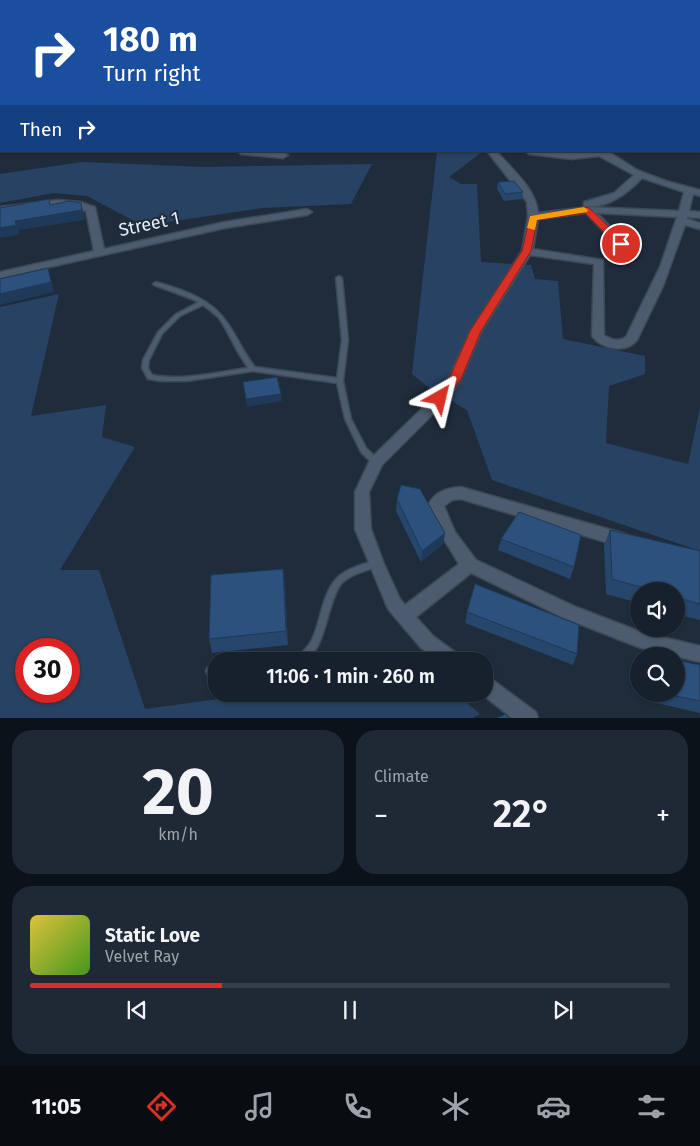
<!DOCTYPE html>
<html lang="en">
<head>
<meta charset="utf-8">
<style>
  body { margin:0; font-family:"Fira Sans",sans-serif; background:#1f2935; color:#f1f3f6; height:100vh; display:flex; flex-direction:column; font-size:19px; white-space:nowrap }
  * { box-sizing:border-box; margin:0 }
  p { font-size:16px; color:#9ea3aa }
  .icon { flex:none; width:28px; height:28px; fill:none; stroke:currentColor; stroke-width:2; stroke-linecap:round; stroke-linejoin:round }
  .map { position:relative; height:718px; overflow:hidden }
  .panel { display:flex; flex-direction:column; gap:12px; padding:12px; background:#0c1219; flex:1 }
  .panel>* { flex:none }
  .hud { position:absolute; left:0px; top:0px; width:700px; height:152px; box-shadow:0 1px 4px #0004,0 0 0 1px #353e49; background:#1a4fa0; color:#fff; overflow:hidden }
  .controls { position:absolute; left:630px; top:582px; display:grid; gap:10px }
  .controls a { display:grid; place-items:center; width:55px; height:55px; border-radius:50%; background:#16212d; box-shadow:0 1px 4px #0004,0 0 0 1px #353e49; font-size:25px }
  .speed { position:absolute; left:15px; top:638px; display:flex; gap:10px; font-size:25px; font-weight:700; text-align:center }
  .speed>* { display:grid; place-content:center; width:65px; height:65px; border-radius:50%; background:#16212d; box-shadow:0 1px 4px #0004,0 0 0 1px #353e49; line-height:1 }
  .speed .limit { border:8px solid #d22; background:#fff; color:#111 }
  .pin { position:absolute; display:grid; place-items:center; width:42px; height:42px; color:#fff; margin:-21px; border:2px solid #fff; border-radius:50%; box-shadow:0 1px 5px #0007 }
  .me { position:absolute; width:55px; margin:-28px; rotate:37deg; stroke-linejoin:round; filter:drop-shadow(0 0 4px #0008) }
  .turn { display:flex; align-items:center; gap:18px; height:105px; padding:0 20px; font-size:22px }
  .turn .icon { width:65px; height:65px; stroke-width:2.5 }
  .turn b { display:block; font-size:35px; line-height:42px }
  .then { display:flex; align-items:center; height:48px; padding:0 20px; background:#0003; gap:10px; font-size:19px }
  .big { font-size:38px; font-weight:600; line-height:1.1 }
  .panel .card { flex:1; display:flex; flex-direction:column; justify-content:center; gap:8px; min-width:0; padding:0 18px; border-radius:20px; background:#1f2935 }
  .panel .dial { align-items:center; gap:0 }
  .dial b { font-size:65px; line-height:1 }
  .song { display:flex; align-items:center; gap:15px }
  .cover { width:60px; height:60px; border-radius:8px; background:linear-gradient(135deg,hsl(50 70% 55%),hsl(100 70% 35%)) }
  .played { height:5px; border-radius:2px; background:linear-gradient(90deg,#d93025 30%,#353e49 30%) }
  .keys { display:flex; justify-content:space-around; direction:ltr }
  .heat { display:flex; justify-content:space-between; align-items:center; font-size:28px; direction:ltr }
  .panel .tiles { flex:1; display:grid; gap:12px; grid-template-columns:1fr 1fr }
  .card:last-child { grid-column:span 2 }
  .trip { position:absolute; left:208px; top:652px; width:285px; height:50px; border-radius:20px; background:#16212d; box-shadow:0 1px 4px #0004,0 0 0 1px #353e49; font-weight:600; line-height:50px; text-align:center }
  .menu { display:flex; height:80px; justify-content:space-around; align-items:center; background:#090d12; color:#9ea3aa }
  .menu .icon { width:35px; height:35px }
  .menu .on { color:#d93025 }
  .menu b { font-size:22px; color:#f1f3f6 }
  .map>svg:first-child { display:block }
</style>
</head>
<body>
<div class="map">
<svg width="700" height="719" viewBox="0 0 700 719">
  <rect width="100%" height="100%" fill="#1e2c3c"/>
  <!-- green -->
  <g fill="#284263" fill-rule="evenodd">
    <polygon points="437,151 482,152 449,177 461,184 477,184 481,262 531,265 535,279 558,281 563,339 645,356 645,374 609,386 606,443 688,464 700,408 700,551 492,480 467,410 429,388 412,374"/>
    <polygon points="82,162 205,167 372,164 351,204 263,208 161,223 136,222 87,196 54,193 0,203 0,174"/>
    <path d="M59,294L31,416L106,405L102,437L135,447L60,570H99L145,709L255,694H457L480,714L471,719L0,718V307ZM26,649H69V691H26Z"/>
  </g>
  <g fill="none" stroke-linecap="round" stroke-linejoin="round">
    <!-- service casing -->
    <g stroke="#3d4856" stroke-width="3">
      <g id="service">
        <path d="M339,276L342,278L348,340L343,381L351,419L366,448L379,460L380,462L379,464L376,465L373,464L361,452L345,419L337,383L253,371L187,381H161L148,379L142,368L143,360L158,332L176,314L199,302L184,296L154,285L153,284L156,282C184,290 212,299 228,324C238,338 244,354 255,367L337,378L342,340L336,278ZM203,305L211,311L219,318L224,326L239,354L248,368C217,372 184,381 152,375L148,368L149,360L162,334L180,316Z"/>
        <path d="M376,561L379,562L380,564L379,566C366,571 350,574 341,584C327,601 325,657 302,661C297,662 292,661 287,661L288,658C291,657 296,656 299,654C322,642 317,598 337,578C347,568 363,564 376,561Z"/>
        <polygon points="216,666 216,674 210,675 207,674 206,671 207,668"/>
      </g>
    </g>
    <!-- minor casing -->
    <g stroke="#3d4856" stroke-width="3">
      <g id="minor">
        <path d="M237,151C251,151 276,147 288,155L283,158L241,154Z"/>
        <path d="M487,151H496C512,169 536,189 538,213L588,207L679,211L684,192L642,178C628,193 606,210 584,206V202L614,193L634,175L599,156L571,159L529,154L525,151L571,153L603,151L612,154L637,170L666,181L700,190V196L693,194L689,211L700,212V218L687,217V219L700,223V229L685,225L663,286L637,340C626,354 601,349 592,336L594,264L530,255L482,331L460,382L445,402L382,465L369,492L371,529L384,564L400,599L405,605L459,564L440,533L429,504C435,491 448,488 461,487L622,533L628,535L630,540L628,545L622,547L461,499L452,500L444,506L455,532L476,560L576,607L641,632L700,646V662L641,648L564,618L471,573L416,617L433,636L459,655L462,661H439L421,648L388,609L355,529V492L371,458L435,396L449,377L470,331L522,251L528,217L527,202ZM586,213L628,257L632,258L637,255L636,253L597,213L677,217L660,267L626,337C618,342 611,340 604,335L603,260L533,249L538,219Z"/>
        <polygon points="58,200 80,202 95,207 104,249 225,222 307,209 312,212 307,215 225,228 0,278 0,272 94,251 86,211 58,206 0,213 0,207"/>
        <polygon points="484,675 490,678 536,712 538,719 513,719 482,694 484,694"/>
      </g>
    </g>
    <!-- tertiary casing -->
    <g stroke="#3d4856" stroke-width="2">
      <g id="tertiary">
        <polygon points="75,0 83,0 83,1 76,1"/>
        <rect x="0" y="135" width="1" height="6"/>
      </g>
    </g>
    <!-- service -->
    <use href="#service" fill="#4c5b6d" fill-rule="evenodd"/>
    <!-- minor -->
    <use href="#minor" fill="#4c5b6d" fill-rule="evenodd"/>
    <!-- tertiary -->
    <use href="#tertiary" fill="#4c5b6d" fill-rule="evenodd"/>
  </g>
  <!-- wall -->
  <g fill="#26466c">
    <polygon points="1,33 1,48 0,48 0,34"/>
    <polygon points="498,182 523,192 522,199 504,201 497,189"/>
    <polygon points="397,499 445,533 443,544 421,562 396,511"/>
    <polygon points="610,530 700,551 700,620 676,614 676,591 639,591 639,603 606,594 604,545"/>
    <polygon points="501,539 574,567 570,579 498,550"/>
    <polygon points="283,569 285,583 288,645 212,653 209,639"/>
    <polygon points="467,612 577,654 573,665 465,623"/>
    <polygon points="700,665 700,713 648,701 648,694 676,694"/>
  </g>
  <!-- shaded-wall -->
  <g fill="#1f3958">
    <polygon points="81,203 85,220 19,230 19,235 0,238 0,228 15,221"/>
    <polygon points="48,268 51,278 54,292 0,305 0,294"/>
    <polygon points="281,394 282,401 247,407 246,399"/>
    <polygon points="445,533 443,544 421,562 422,551"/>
    <polygon points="283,569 285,583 288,645 286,631"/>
  </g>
  <!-- building -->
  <g fill="#2c517d" stroke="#1f3958">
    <polygon points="514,181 523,192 505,194 498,182"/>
    <polygon points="49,199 50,205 69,201 81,203 82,210 15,221 16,225 0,228 0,208"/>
    <polygon points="48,268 51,282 0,294 0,279"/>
    <polygon points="277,377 281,394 246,399 243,382"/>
    <polygon points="401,485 420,489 445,533 422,551 397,499"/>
    <polygon points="519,512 581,535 574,567 501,539"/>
    <polygon points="610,530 700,551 700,604 676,597 676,591 655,591 612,579"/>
    <polygon points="283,569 286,631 209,639 211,575"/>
    <polygon points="475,584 579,625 577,654 467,612"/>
    <polygon points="676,660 700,665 700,701 665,694 676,694"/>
    <polygon points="506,714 509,719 494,719"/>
  </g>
  <!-- route -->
  <polygon fill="#d93025" stroke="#8d1f18" points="588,207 625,242 625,246 618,246 585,213 537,220 531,251 481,331 461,379 444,402 435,402 434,398 450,377 470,331 522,251 530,216"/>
  <!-- slow -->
  <polygon fill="#f59e0b" points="584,207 588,210 587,212 537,220 535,230 527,228 530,216"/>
  <g text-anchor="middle" stroke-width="4" stroke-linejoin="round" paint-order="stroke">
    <!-- street labels -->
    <g font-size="18" fill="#e6eef9" stroke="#1e2c3c">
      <text transform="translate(149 224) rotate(-12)" y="6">Street 1</text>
    </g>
  </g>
</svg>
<div class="controls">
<a><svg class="icon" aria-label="sound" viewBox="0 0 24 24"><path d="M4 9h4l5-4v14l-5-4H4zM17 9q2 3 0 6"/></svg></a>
<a><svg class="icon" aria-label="search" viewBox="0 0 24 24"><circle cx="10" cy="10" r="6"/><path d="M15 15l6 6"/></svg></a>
</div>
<div class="speed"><div class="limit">30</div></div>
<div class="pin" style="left:621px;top:244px;background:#d93025"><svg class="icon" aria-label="arrive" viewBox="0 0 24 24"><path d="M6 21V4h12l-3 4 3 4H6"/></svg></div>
<svg class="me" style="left:440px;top:398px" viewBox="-20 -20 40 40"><path d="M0-17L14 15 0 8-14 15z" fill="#d93025" stroke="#fff" stroke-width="4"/></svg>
<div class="trip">11:06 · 1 min · 260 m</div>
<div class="hud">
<div class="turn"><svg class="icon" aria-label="right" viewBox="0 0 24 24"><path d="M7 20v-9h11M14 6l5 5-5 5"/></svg><div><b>180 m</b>Turn right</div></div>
<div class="then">Then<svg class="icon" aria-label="right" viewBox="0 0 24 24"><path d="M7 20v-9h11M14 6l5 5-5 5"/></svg></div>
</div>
</div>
<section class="panel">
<div class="tiles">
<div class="card dial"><b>20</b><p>km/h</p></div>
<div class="card"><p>Climate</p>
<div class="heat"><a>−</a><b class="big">22°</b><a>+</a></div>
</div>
<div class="card">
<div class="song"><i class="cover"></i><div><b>Static Love</b><p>Velvet Ray</p></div></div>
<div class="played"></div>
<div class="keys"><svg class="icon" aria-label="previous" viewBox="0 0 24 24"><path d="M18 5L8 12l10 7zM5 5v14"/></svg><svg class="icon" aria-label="pause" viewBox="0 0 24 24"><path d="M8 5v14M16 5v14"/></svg><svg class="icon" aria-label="next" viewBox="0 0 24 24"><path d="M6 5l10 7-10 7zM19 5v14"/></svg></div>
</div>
</div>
</section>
<nav class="menu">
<b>11:05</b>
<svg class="icon on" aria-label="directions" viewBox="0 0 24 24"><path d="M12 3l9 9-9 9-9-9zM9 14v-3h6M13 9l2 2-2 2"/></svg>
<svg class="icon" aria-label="music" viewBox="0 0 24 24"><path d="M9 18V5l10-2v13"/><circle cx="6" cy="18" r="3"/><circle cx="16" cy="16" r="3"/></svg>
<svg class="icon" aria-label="phone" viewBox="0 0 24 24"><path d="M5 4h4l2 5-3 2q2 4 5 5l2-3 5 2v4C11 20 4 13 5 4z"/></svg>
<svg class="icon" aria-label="climate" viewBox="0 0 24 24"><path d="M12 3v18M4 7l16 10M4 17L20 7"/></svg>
<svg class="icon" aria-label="car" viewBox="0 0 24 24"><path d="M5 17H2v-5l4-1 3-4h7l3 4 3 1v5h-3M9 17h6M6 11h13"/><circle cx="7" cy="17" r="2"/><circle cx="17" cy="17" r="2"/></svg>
<svg class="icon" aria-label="filters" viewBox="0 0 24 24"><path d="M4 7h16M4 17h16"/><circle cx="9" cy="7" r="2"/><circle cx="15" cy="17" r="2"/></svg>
</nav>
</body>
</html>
